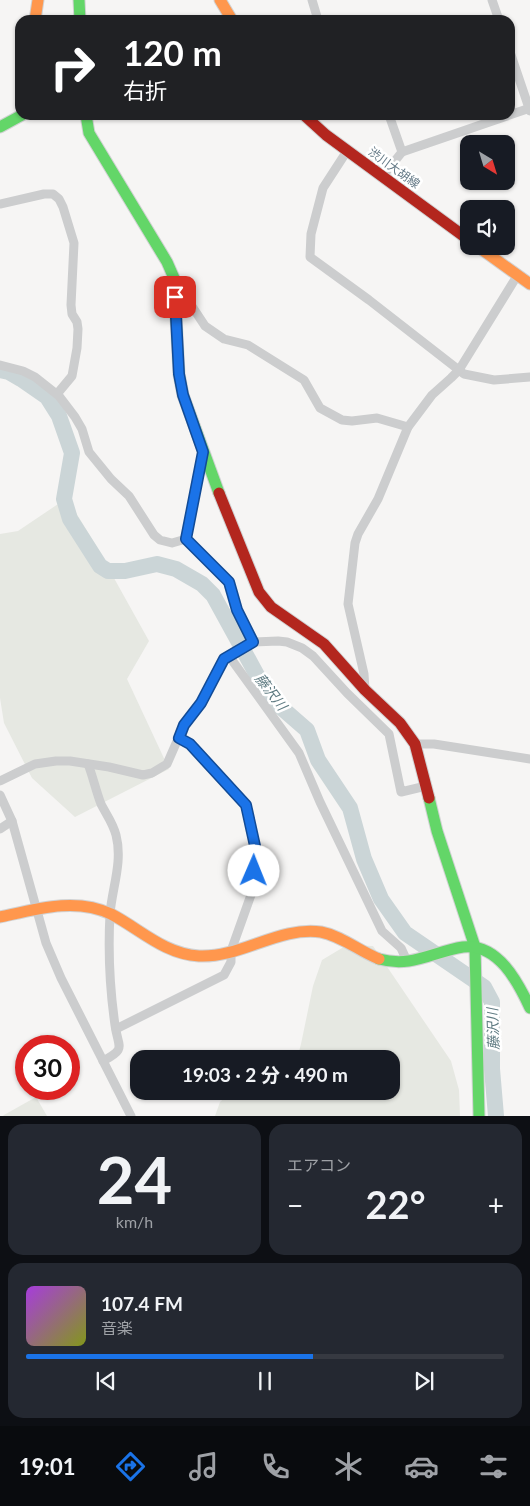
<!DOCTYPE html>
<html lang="ja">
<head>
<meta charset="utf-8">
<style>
  body { margin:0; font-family:Lato,"Noto Sans JP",sans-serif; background:#242831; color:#f1f3f6; height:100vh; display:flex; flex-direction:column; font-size:19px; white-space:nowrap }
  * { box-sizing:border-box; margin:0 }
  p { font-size:16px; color:#9ea1a6 }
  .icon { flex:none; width:28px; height:28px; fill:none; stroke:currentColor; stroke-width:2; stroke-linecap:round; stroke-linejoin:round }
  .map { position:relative; height:1116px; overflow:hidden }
  .drawer { display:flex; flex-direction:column; gap:8px; padding:8px; background:#0d0f14; flex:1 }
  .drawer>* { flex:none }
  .top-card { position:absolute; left:15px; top:15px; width:500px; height:105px; border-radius:15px; box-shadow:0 1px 4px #0004; background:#202124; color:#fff; overflow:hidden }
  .needle { width:32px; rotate:142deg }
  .fabs { position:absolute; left:460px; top:135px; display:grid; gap:10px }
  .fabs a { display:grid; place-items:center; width:55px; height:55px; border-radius:10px; background:#171b24; box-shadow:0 1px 4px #0004; font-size:25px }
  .speed { position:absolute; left:15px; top:1035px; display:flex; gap:10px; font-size:25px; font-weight:700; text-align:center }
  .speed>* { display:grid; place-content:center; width:65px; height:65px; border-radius:50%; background:#171b24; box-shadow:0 1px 4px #0004; line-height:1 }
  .speed .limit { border:8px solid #d22; background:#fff; color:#111 }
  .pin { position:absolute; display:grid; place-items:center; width:42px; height:42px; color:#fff; margin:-21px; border-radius:10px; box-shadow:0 2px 8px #0006 }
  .me { position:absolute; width:55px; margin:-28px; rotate:1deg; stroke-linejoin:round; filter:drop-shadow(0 0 4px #0008) }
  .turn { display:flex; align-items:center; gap:18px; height:105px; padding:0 25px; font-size:22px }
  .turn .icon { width:65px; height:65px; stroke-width:2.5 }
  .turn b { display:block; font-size:35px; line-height:42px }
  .big { font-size:38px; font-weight:700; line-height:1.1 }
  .drawer .widget { flex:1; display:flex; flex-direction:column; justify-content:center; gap:8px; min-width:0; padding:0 18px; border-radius:15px; background:#242831 }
  .drawer .dial { align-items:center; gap:0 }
  .dial b { font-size:65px; line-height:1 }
  .song { display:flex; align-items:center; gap:15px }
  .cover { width:60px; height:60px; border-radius:8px; background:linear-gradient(135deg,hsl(280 70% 55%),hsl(70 70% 35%)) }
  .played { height:5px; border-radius:2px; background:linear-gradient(90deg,#1a73e8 60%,#363941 60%) }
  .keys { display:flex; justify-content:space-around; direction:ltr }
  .heat { display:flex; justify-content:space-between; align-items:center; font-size:28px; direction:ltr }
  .drawer .tiles { flex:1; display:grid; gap:8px; grid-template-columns:1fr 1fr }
  .widget:last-child { grid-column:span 2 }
  .trip { position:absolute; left:130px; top:1050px; width:270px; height:50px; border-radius:15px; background:#171b24; box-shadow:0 1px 4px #0004; font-weight:700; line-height:50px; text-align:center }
  .tab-bar { display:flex; height:80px; justify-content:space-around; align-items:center; background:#090b0e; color:#9ea1a6 }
  .tab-bar .icon { width:35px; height:35px }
  .tab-bar .selected { color:#1a73e8 }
  .tab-bar b { font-size:22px; color:#f1f3f6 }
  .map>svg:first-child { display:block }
</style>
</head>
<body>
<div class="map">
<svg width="530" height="1116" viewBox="0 0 530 1116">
  <rect width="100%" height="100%" fill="#f6f5f4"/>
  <!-- green -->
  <g fill="#e6e8e2">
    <polygon points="67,498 95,544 149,641 127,679 169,769 75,817 32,778 4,723 0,698 0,534 18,531"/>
    <polygon points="347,945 373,946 451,1061 459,1090 460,1116 215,1116 220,1102 232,1091 391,1091 391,1059 297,1059 301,1044 313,986 322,960"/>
    <polygon points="36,1097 47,1116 3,1116 4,1115"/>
  </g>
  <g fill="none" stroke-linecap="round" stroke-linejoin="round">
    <!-- river -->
    <polyline stroke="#cbd5d7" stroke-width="16" points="0,370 9,372 21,379 47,397 59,416 72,453 64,499 70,519 100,566 108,571 125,571 157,564 176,569 202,584 213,595 258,677 276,703 307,730 318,760 350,808 364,859 381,899 405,933 484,987 492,1002 492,1069 496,1116"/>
    <!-- fast casing -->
    <g stroke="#d1d2d3" stroke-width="13">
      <g id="fast">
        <polyline points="79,0 80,20"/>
        <polyline points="86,115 89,133 167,262 174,278 179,374 183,395 219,493"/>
        <polyline points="0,127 22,115"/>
        <polyline points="429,798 437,831 475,947 479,1116"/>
        <path d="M379,959C412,968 432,952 463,947C498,943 518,982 530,1008"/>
      </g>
    </g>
    <!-- slow casing -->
    <g stroke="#d1d2d3" stroke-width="13">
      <g id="slow">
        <polyline points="220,0 232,20"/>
        <polyline points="35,20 38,0"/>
        <polyline points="477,246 530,284"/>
        <path d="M0,917C36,909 76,897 111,914C140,929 164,954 199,956C241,958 279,926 321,932C342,936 359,951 379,959"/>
      </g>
    </g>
    <!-- jam casing -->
    <g stroke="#d1d2d3" stroke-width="13">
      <g id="jam">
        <polyline points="304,115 326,135 469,240"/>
        <polyline points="219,493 259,592 271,607 324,644 365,690 400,723 415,744 429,798"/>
      </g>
    </g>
    <!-- street -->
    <g stroke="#cccdce" stroke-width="9">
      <polyline points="312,0 318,20"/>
      <polyline points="492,0 499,20"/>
      <polyline points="510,52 530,111"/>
      <polyline points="389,115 402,152"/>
      <polyline points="347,151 323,188 311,234 310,257 369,300 464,374 494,380 530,377"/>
      <polyline points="382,177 402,152 530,108"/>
      <polyline points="0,204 44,194 53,194 59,199 63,207 74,243 71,305 72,314 77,322 78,329 77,348 72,376 57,394"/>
      <polyline points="176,282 205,326 224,339 248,345 304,380 320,408 342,420 352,421 377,418 408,427"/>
      <polyline points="0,365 23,371 35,377 59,396 75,417 82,429 89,452 111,479 129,496 154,535 160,540 172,543 186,539 202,455"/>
      <polyline points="186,539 229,582 237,610 253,642"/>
      <polyline points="229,656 299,753 320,802 382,931 401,948 407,961"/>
      <polyline points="365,690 364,674 348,604 355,543 358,534 378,499 408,427 432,395 451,378 459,370 517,276"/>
      <polyline points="415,744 434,744 530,759"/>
      <path d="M88,764C93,777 96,791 101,804C106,814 113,823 116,835C123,862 112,888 110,914C108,950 110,990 115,1025C118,1048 127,1048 103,1061"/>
      <polyline points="0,781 35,764 56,761 70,761 109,767 143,775 152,773 167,764 184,725 201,703 224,659 253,642 278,641 287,642 302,648 313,656 347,693 389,734 401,792 426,786"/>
      <polyline points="0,795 12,821 46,943 61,978 131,1116"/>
      <polyline points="0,829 12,821"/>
      <polyline points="116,1029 224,975 231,962 231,951 252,892 255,846 246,805 190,744 179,738"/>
    </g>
    <!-- fast -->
    <use href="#fast" stroke="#63d668" stroke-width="11"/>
    <!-- slow -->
    <use href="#slow" stroke="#ff974d" stroke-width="11"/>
    <!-- jam -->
    <use href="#jam" stroke="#b3261e" stroke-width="11"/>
  </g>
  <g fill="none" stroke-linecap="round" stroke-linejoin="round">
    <!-- route casing -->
    <g stroke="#114b97" stroke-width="12">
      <polyline id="route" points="175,297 179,374 183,395 203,452 186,539 229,582 237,610 253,642 224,659 201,703 184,725 179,738 190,744 246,805 255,846 254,871"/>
    </g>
    <!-- route -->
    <use href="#route" stroke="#1a73e8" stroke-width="9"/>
  </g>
  <g text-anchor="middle" stroke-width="5" stroke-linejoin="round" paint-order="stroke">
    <!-- street labels -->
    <g font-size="12" fill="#647986" stroke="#fff">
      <text transform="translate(394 168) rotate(36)" y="4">渋川大胡線</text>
    </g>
    <!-- water labels -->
    <g font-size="14" font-style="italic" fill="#5f7b82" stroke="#fff">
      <text transform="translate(271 692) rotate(52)" y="5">藤沢川</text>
      <text transform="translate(493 1029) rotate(-92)" y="5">藤沢川</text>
    </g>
  </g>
</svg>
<div class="fabs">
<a><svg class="needle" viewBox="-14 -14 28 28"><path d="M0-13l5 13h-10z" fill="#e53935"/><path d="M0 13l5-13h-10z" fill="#9ea1a6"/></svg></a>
<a><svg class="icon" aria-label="sound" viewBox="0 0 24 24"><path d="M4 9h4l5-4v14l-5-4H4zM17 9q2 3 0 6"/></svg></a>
</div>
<div class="speed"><div class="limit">30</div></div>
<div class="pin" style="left:175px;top:297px;background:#d93025"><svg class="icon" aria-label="arrive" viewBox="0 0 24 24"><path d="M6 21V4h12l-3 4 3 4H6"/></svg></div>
<svg class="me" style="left:254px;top:871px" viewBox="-20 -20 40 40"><circle r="19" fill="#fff"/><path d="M0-13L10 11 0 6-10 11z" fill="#1a73e8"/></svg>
<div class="trip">19:03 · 2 分 · 490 m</div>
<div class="top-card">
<div class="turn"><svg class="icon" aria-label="right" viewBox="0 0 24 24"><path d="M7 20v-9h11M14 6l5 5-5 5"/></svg><div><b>120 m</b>右折</div></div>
</div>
</div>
<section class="drawer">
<div class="tiles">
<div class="widget dial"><b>24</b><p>km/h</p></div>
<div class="widget"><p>エアコン</p>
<div class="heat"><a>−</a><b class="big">22°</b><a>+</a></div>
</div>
<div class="widget">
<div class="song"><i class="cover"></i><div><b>107.4 FM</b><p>音楽</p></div></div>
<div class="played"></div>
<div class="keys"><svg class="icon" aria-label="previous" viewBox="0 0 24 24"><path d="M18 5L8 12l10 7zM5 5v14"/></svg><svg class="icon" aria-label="pause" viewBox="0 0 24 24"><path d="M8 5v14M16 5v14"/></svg><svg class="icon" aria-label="next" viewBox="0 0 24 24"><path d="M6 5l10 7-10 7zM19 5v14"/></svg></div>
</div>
</div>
</section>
<nav class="tab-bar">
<b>19:01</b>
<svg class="icon selected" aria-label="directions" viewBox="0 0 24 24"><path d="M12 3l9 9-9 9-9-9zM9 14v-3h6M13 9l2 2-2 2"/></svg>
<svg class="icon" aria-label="music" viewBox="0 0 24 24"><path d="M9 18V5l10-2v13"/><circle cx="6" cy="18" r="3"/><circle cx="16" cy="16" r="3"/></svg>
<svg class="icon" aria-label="phone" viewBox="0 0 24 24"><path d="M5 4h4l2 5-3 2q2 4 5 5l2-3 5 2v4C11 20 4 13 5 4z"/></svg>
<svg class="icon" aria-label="climate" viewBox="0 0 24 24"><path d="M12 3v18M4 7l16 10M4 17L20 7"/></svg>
<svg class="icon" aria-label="car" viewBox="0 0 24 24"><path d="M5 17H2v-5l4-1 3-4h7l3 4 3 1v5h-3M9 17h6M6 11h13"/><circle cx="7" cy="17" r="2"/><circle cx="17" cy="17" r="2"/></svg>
<svg class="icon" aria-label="filters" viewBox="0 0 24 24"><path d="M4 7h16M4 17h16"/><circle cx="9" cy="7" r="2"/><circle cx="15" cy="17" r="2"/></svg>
</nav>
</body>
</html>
